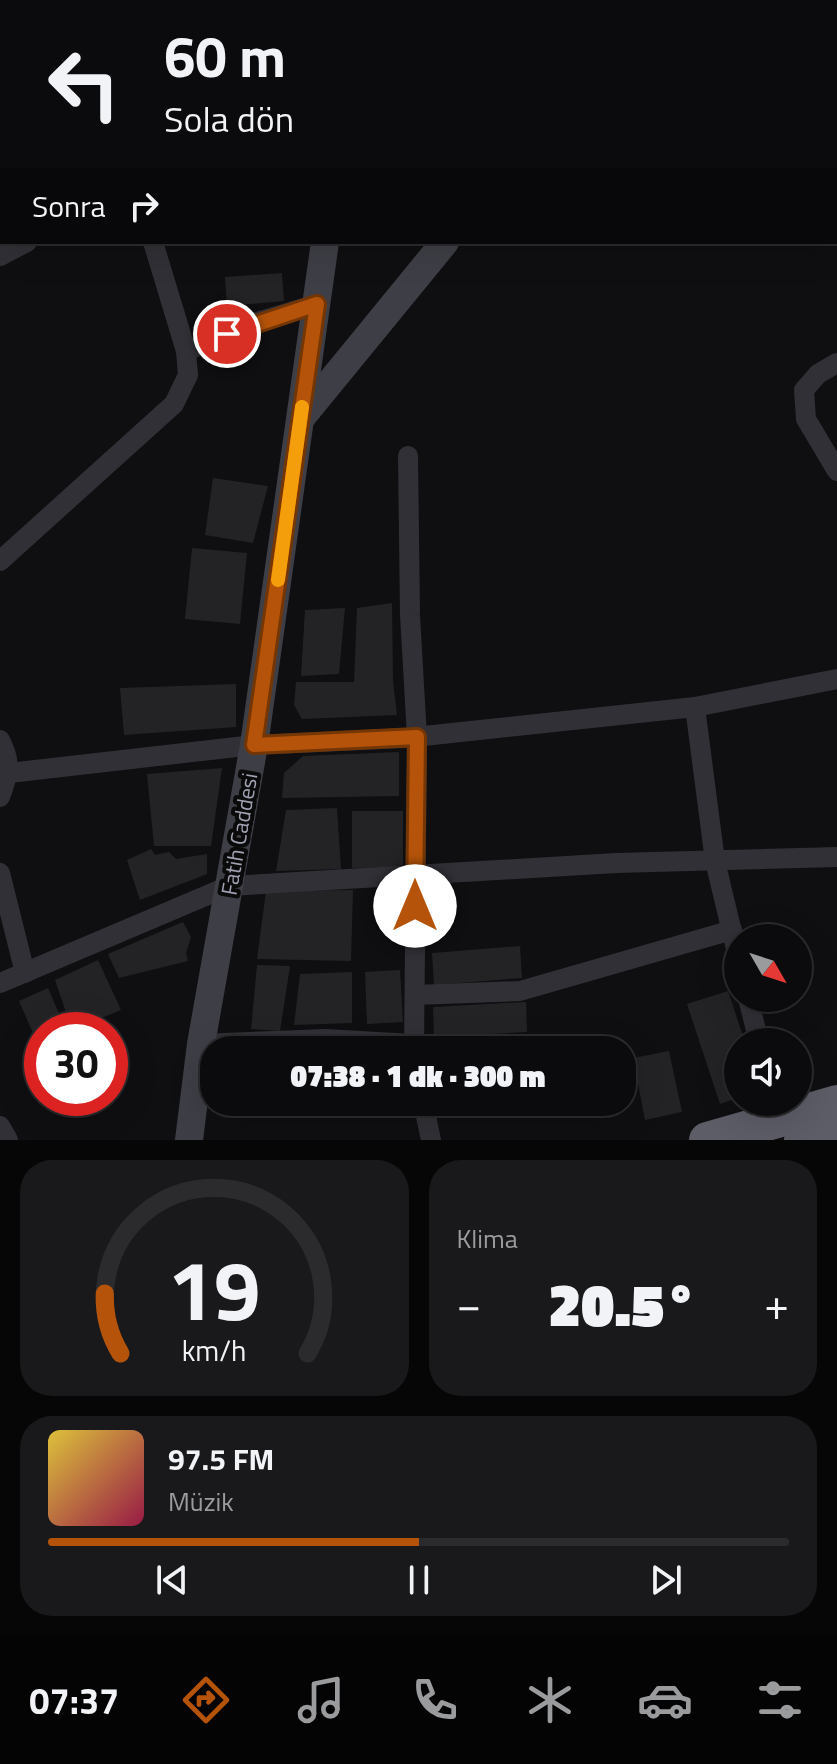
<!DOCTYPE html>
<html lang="tr">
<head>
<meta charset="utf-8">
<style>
  body { margin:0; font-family:"Titillium Web",sans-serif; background:#19191b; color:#f1f3f6; height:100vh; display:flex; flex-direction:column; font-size:30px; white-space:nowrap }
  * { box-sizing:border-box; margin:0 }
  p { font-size:26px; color:#9a9b9d }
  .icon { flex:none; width:44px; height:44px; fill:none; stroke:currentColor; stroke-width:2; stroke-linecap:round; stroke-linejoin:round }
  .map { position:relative; height:1140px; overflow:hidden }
  .details { display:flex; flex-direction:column; gap:20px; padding:20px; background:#060607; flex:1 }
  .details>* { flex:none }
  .top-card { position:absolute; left:0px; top:0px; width:838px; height:244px; box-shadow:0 8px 32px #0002,0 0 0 2px #2b2b2e; background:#0b0b0d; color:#f1f3f6; overflow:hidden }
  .needle { width:52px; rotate:129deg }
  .tools { position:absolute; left:724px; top:924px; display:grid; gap:16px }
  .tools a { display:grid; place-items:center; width:88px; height:88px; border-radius:50%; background:#0b0b0d; box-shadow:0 8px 32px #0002,0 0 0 2px #2b2b2e; font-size:40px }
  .speed { position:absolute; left:24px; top:1012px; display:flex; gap:16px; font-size:40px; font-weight:700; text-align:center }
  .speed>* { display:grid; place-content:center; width:104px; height:104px; border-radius:50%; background:#0b0b0d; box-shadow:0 8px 32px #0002,0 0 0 2px #2b2b2e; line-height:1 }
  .speed .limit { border:12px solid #d22; background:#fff; color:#111 }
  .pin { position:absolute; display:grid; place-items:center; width:68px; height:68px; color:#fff; margin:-34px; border:4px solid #fff; border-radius:50%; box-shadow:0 2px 8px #0007 }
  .me { position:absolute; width:88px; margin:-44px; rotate:0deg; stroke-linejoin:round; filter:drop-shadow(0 0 6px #0008) }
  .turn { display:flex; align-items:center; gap:28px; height:168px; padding:0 32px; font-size:36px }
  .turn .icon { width:104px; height:104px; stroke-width:2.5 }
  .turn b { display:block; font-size:56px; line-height:68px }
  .then { display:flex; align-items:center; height:76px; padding:0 32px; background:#0003; gap:16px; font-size:30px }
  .big { font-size:60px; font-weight:800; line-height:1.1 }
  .details .widget { flex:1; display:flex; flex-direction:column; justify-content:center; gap:12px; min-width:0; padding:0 28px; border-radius:32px; background:#19191b }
  .details .dial { align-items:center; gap:0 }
  .dial svg { height:208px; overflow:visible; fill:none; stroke:#2b2b2e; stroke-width:7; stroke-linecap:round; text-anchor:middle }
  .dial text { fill:#f1f3f6; stroke:none }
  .song { display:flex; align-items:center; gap:24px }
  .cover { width:96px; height:96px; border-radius:12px; background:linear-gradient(135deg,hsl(50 70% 55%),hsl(340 70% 35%)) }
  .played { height:8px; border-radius:4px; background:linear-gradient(90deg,#b45309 50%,#2b2b2e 50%) }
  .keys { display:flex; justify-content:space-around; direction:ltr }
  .heat { display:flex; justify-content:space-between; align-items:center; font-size:44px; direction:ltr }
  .details .tiles { flex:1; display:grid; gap:20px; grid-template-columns:1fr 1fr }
  .widget:last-child { grid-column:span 2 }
  .trip { position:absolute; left:200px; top:1036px; width:436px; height:80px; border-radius:32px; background:#0b0b0d; box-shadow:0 8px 32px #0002,0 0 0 2px #2b2b2e; font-weight:800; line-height:80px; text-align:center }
  .tabs { display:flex; height:128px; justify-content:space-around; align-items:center; background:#040405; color:#9a9b9d }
  .tabs .icon { width:56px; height:56px }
  .tabs .active { color:#b45309 }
  .tabs b { font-size:36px; color:#f1f3f6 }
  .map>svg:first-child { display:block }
</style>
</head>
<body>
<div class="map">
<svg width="837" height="1140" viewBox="0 0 837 1140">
  <rect width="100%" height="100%" fill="#0f0f11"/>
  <!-- building -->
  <g fill="#232225">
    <polygon points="282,273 284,301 227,306 225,277"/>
    <polygon points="213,478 268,486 253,543 205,535"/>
    <polygon points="192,548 247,553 240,624 185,619"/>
    <polygon points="392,603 393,681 397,715 302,719 294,705 296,682 354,682 357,608"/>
    <polygon points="345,608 339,674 301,676 305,610"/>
    <polygon points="236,684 236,727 124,735 120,688"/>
    <polygon points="399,752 399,796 282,798 284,773 303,756"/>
    <polygon points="222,768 211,846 154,846 147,774"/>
    <polygon points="337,808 341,869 276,871 286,810"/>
    <polygon points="352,811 403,811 403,867 352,868"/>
    <polygon points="151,849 155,855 169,852 176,859 207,854 207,874 140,900 127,860"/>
    <polygon points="353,890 351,961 257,959 266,891"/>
    <polygon points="183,922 191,937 186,953 188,961 119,978 108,954"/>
    <polygon points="520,946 522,978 434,985 432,953"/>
    <polygon points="98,960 121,1010 72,1030 55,980"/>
    <polygon points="257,965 290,966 280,1031 251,1029"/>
    <polygon points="400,970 403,1022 367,1024 365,972"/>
    <polygon points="352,972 352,1023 294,1025 300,974"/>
    <polygon points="48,988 66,1030 42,1030 42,1054 19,1001"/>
    <polygon points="728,991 745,1042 738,1042 738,1098 720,1104 687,1004"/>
    <polygon points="526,1002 527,1032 434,1037 433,1007"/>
    <polygon points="669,1051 682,1112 645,1120 633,1058"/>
  </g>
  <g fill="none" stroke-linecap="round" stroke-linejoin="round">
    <!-- lane -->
    <g stroke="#303036" stroke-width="10">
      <polyline points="348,0 354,2"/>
      <polyline points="618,0 621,2"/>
    </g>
    <!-- street -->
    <g stroke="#303036" stroke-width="20">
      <polyline points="96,0 96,2"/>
      <polyline points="778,0 780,2"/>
      <polyline points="836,65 837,66"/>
      <polyline points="836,224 837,225"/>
      <polyline points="0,256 27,242"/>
      <polyline points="186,351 247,325 317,304"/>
      <polyline points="837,363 818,374 804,390 806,419 837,471"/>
      <polyline points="408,456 410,615 417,737 414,1050"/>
      <polyline points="0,561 174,404 188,375 186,351 153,242"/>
      <polyline points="695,707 715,861 738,957"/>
      <path d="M0,740C12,764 9,773 0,797"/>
      <polyline points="9,773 254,745 405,738 695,707 837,679"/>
      <polyline points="0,873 25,973"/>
      <polyline points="0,983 229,886 616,863 837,857"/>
      <polyline points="415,995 520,991 732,930"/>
      <polyline points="748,998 759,1042"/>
      <polyline points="201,1044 325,1039 412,1044"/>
      <polyline points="423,1102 431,1140"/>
      <polyline points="0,1126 8,1140"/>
    </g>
    <!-- secondary -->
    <g stroke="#3e3f46" stroke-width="28">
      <polyline points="318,0 318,2"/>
      <polyline points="636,2 637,0"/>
      <polyline points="301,418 445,242"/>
      <polyline points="189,1140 201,1044 254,745 325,242"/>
    </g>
    <!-- highway -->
    <g stroke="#5c5d67" stroke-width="36">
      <polyline points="707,1140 837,1103"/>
      <polyline points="802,1140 837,1129"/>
    </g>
  </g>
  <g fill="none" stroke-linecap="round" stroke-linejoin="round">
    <!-- route casing -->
    <g stroke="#753606" stroke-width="20">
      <polyline id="route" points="227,334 317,304 254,745 417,737 415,906"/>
    </g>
    <!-- route -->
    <use href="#route" stroke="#b45309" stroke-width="14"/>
    <!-- slow -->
    <polyline stroke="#f59e0b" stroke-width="14" points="278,580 302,407"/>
  </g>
  <g text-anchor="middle" stroke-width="8" stroke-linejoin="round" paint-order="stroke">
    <!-- street labels -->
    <g font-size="22" fill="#a0a2b2" stroke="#0a0a0b">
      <text transform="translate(239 834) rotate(-80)" y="8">Fatih Caddesi</text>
    </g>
  </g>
</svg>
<div class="tools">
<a><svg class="needle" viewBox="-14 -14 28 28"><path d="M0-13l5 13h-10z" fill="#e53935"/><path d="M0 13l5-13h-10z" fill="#9a9b9d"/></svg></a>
<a><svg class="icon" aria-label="sound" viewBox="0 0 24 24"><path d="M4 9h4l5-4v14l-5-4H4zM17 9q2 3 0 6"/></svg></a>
</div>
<div class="speed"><div class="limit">30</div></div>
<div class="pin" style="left:227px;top:334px;background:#d93025"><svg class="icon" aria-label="arrive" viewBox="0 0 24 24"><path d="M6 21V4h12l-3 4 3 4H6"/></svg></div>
<svg class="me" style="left:415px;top:906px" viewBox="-20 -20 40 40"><circle r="19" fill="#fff"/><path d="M0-13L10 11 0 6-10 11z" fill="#b45309"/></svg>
<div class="trip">07:38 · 1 dk · 300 m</div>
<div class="top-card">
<div class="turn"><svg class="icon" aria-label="left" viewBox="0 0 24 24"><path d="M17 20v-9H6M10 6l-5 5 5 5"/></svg><div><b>60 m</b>Sola dön</div></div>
<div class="then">Sonra<svg class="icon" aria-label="right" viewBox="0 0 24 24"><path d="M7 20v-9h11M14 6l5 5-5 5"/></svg></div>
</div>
</div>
<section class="details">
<div class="tiles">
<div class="widget dial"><svg viewBox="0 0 100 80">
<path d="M14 69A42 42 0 1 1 86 69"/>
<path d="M14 69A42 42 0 0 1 8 46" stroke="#b45309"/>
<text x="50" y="56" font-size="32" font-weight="700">19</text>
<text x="50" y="72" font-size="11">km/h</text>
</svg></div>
<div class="widget"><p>Klima</p>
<div class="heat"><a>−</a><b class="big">20.5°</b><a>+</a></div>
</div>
<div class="widget">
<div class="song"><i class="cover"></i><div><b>97.5 FM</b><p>Müzik</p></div></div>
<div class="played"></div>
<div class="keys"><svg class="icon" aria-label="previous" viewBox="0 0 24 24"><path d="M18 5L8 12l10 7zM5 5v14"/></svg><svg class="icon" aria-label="pause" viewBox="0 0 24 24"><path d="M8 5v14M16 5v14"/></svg><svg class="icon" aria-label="next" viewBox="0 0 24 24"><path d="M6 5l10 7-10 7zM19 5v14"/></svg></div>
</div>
</div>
</section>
<nav class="tabs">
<b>07:37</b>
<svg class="icon active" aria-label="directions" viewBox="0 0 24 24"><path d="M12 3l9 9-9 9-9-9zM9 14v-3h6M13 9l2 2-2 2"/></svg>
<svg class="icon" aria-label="music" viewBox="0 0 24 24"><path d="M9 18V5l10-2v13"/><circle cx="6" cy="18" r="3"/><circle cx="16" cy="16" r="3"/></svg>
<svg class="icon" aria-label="phone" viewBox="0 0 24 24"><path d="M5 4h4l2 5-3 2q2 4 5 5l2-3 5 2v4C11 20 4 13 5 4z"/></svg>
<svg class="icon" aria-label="climate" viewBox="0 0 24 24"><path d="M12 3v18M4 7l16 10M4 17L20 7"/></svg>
<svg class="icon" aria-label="car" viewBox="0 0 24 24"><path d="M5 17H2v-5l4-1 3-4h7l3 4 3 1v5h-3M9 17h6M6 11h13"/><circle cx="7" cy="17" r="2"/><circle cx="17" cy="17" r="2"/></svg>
<svg class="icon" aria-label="filters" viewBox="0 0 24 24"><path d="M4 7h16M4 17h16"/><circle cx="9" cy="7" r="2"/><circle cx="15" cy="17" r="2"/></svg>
</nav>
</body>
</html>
